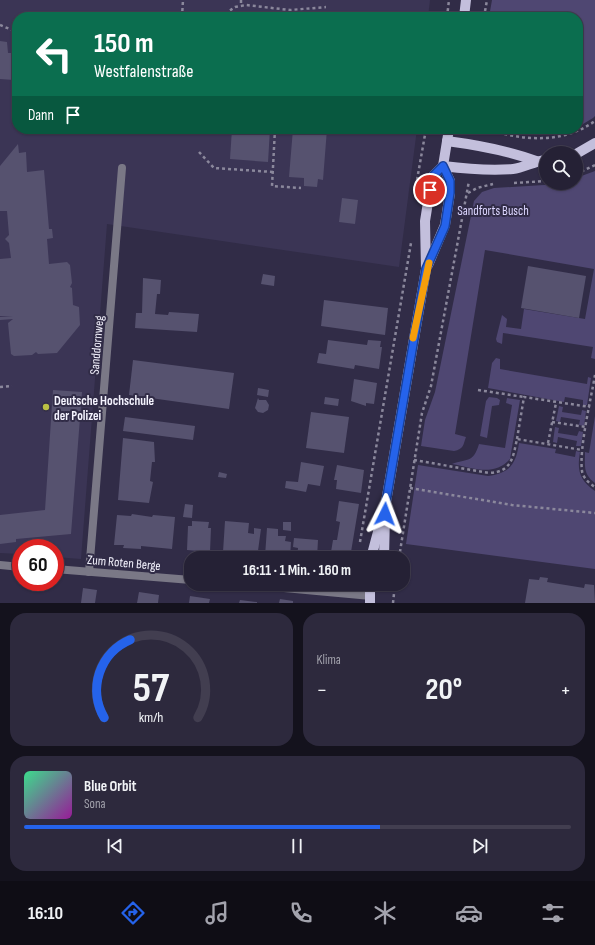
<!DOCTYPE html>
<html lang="de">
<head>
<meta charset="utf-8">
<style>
  body { margin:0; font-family:"Sofia Sans Condensed",sans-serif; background:#2d293d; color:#f1f3f6; height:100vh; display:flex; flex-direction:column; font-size:15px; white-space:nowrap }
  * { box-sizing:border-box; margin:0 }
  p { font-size:13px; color:#a3a3ad }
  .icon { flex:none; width:22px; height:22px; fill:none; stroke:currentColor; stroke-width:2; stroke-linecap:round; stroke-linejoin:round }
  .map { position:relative; height:603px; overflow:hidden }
  .panel { display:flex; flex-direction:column; gap:10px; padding:10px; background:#14121d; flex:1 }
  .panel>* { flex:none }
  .top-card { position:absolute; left:12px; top:12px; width:571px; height:122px; border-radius:16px; box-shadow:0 1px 3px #0004,0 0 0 1px #423e50; background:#0b6e4f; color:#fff; overflow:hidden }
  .fabs { position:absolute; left:539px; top:146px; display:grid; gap:8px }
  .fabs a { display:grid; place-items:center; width:44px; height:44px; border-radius:50%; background:#252135; box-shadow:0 1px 3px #0004,0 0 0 1px #423e50; font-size:20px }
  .speed { position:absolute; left:12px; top:539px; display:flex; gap:8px; font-size:20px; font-weight:700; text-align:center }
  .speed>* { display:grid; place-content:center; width:52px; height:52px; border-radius:50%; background:#252135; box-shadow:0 1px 3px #0004,0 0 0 1px #423e50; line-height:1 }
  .speed .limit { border:6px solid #d22; background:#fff; color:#111 }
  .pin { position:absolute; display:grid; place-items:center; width:34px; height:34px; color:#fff; margin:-17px; border:2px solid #fff; border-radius:50%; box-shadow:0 1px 4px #0007 }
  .me { position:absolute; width:44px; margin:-22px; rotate:3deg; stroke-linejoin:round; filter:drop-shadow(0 0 3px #0008) }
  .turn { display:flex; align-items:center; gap:14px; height:84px; padding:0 16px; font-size:18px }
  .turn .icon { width:52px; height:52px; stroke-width:2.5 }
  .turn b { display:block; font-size:28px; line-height:34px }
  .then { display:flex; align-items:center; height:38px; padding:0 16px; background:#0003; gap:8px; font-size:15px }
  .big { font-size:30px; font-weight:700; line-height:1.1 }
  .panel .tile { flex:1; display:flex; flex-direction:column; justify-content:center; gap:6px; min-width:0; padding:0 14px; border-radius:16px; background:#2d293d }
  .panel .dial { align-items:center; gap:0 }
  .dial svg { height:104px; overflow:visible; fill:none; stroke:#423e50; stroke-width:7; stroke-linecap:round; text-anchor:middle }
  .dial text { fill:#f1f3f6; stroke:none }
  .song { display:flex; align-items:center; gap:12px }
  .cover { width:48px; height:48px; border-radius:6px; background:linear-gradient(135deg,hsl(150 70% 55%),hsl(300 70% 35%)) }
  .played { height:4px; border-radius:2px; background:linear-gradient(90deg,#2563eb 65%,#423e50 65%) }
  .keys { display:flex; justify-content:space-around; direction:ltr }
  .heat { display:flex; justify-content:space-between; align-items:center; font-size:22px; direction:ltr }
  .panel .tiles { flex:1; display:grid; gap:10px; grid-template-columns:1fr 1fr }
  .tile:last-child { grid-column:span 2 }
  .trip { position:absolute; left:184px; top:551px; width:226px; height:40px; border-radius:16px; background:#252135; box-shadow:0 1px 3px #0004,0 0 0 1px #423e50; font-weight:700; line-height:40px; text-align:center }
  .tab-bar { display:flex; height:64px; justify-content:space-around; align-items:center; background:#0f0d15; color:#a3a3ad }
  .tab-bar .icon { width:28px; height:28px }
  .tab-bar .on { color:#2563eb }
  .tab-bar b { font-size:18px; color:#f1f3f6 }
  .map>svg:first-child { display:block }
</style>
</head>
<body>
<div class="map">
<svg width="595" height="603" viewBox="0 0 595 603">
  <rect width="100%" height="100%" fill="#312c47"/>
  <!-- built -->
  <polygon fill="#3b3555" points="0,0 430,0 428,17 17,17 17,129 417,129 399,267 107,224 81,559 55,557 55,548 21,548 21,554 0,553"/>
  <!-- green -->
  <g fill="#4f4772">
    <polygon points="492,0 595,0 595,116 593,118 578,127 578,17 489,17"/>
    <path d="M504,129H575C553,140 527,133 504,129Z"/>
    <path d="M595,171V359L591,358L593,347L503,333L502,344L497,342L496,339L502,315L507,319L506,327L521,329L524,309L585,319L594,269L485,250L455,434L466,437C463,445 464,449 454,451L421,446L425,420L435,392L474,201L482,192L494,188L576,183V178Z"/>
    <polygon points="496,358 500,359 500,369 587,384 588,377 591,378 587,405 583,405 583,400 565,397 564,402 488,388 492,363"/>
    <polygon points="489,397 497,398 500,400 499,405 492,406 487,438 480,436 486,401"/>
    <path d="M507,398L520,400L510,459C494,477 473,468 452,464C467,458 473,464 479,444L505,448L512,405L506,403Z"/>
    <polygon points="559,406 563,407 562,412 581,415 582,410 586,411 584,426 579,425 580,420 561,417 560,422 556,421"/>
    <path d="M595,416V483C583,474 585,466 585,452L589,453Z"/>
    <polygon points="555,427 559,428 558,433 577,436 579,431 583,432 581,446 576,446 577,441 558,437 557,443 553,442"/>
    <path d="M519,443L556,449L555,453L575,457L576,451L580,452C577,470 579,480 595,491V569L406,544L418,465L488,476C510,473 516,464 519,443Z"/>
  </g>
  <!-- building -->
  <g fill="#56526f">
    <polygon points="0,41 7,42 8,53 15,53 17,78 14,78 14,80 0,79"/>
    <polygon points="232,129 270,129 268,162 230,159"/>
    <polygon points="293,129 327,129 323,180 318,179 317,187 304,186 304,178 289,177"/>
    <polygon points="18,144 19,153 26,152 27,172 44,170 49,229 52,229 53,238 47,239 49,264 67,262 70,265 72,283 70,287 72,288 73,305 79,307 80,325 57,353 38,354 36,352 32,355 14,356 11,354 8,323 13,319 0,320 0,317 13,316 0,316 0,259 11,258 9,243 5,239 9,235 7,211 0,211 0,166"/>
    <polygon points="342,198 358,200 355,224 339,222"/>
    <polygon points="528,266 586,276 579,318 521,308"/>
    <polygon points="263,274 275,276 274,286 261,284"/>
    <polygon points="143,278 161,280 160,294 157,294 155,314 168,315 169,312 199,314 197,332 135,328 136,313 142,313"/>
    <polygon points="324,300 388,308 385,335 321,326"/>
    <polygon points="328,340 367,345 368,340 381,341 380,347 382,347 379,369 355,365 354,369 317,363 319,353 326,354"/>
    <polygon points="133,360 234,373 229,409 129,395"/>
    <polygon points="354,379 377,383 374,404 366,403 366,406 351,401"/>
    <polygon points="258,388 269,390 268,397 257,395"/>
    <polygon points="53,390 82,392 71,534 16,539 16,542 0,544 0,515 45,510"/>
    <polygon points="325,397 339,399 338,406 324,404"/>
    <polygon points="258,398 259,400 266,400 269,405 268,410 263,413 258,412 255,408"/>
    <polygon points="311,412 349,417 344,453 306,448"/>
    <polygon points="125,417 195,426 193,440 123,431"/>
    <polygon points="123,438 154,442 155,462 152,462 150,481 153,482 149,503 118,500"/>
    <polygon points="301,462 324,466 320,486 308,484 306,492 285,488 286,481 298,482"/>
    <polygon points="337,465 364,470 361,493 336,489 337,480 334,480"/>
    <polygon points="219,472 227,474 226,478 218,477"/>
    <polygon points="339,501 359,504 350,558 330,558 333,540 337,540 340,522 336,521"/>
    <polygon points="185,504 193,505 192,518 183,517"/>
    <polygon points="132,514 152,517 153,515 175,517 172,549 141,546 141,549 123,548 124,545 114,545 117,515 131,516"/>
    <polygon points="192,521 209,522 208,528 211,528 210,552 187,550 188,526 192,526"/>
    <polygon points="225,521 249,523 248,533 254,534 254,528 261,529 257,558 251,558 251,555 223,552"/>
    <polygon points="283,522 291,522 291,531 283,530"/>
    <polygon points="267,528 278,529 278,536 286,536 285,541 291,542 290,558 265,556"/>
    <polygon points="294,538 318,540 317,558 297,558 298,548 293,547"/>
    <polygon points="540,577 548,578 547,582 584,588 585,584 594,585 595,603 525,603 529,579 539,580"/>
    <polygon points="83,588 97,590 95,603 81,603"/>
    <polygon points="139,592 159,595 158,603 137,603"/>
    <polygon points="190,596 210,599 209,603 189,603"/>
    <polygon points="280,599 293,601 293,603 279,603"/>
    <polygon points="240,600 257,602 257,603 239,603"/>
  </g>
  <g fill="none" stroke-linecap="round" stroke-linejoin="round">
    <!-- path -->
    <g stroke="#8b889c" stroke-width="2.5" stroke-dasharray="3 3" stroke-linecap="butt">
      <polyline points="241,0 241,6"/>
      <polyline points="182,17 183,0"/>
      <polyline points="220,17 235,7 246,5 290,10 326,7"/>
      <polyline points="447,17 449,0"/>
      <polyline points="484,17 487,0"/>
      <polyline points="0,25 17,32"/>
      <polyline points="275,129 272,186 301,188"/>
      <path d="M487,129C523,141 563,144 595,121"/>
      <polyline points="199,152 214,168 273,172"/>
      <polyline points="576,174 595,165"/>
      <polyline points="417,180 426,129"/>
      <polyline points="514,183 546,181"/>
      <polyline points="468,193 477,188 493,184"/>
      <path d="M595,375C591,399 579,448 582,471C583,478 590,484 595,487"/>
      <polyline points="0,387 12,386"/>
      <polyline points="478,390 524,397"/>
      <polyline points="552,422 586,427"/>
      <polyline points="517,439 524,397 590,407"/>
      <polyline points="548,443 556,403"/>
      <path d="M414,460L489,473C512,472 513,457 517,439L582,450"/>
      <polyline points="410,488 512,505 595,513"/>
      <polyline points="360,542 411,243"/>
      <polyline points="399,558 422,413 431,386 469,181"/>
      <polyline points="393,603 395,584"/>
    </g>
    <!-- street -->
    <g stroke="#7a7886" stroke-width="8">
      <polyline points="0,565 21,567"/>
      <polyline points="55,569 191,580"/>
      <polyline points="89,572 122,168"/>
      <polyline points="242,584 371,596"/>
    </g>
    <!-- primary -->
    <g stroke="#c3bfdc" stroke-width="10">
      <polyline points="464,17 466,0"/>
      <path d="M447,141C477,145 507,150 536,161"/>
      <polyline points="576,154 595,143"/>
      <path d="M443,166C467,169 489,171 513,169C524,168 534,161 546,160"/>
      <polyline points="428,265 445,225 450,193 450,181 443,166 449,129"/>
      <polyline points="371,558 386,502 426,269 425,221 430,190 432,177 443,166"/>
      <polyline points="384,558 385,516"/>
      <polyline points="370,584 370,603"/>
    </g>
  </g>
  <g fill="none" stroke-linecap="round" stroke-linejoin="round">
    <!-- route casing -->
    <g stroke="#184099" stroke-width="10">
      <polyline id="route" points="385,514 386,502 426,269 445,226 450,193 450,181 443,166 432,177 430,190"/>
    </g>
    <!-- route -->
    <use href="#route" stroke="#2563eb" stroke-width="7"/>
    <!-- slow -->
    <polyline stroke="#f59e0b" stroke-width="7" points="413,338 429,263"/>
  </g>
  <!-- markers -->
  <circle fill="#bbc044" stroke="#312c47" stroke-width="1.5" cx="46" cy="407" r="4"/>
  <g text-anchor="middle" stroke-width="4" stroke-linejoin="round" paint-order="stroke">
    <!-- park labels -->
    <g font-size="13" fill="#dcd6ff" stroke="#312c47">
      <text x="493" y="215">Sandforts Busch</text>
    </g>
    <!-- street labels -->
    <g font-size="13" fill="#f4f3fe" stroke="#312c47">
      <text transform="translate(96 345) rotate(-85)" y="5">Sanddornweg</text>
      <text transform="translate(124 562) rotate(5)" y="5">Zum Roten Berge</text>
    </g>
    <!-- poi labels -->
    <g font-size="13" font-weight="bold" fill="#f4f3fe" stroke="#312c47" text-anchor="start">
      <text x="54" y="405">Deutsche Hochschule<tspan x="54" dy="15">der Polizei</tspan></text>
    </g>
  </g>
</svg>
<div class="fabs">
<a><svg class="icon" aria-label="search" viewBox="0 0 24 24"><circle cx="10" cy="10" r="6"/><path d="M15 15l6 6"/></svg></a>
</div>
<div class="speed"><div class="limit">60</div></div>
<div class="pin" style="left:430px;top:190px;background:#d93025"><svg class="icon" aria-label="arrive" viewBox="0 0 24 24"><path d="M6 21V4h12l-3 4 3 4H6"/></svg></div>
<svg class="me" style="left:385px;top:514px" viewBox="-20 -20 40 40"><path d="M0-17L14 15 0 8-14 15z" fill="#2563eb" stroke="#fff" stroke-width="4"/></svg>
<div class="trip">16:11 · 1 Min. · 160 m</div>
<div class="top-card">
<div class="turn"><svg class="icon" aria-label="left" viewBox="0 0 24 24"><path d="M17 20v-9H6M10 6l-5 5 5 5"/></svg><div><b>150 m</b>Westfalenstraße</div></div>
<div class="then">Dann<svg class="icon" aria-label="arrive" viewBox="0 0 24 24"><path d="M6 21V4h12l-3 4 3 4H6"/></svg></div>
</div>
</div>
<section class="panel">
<div class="tiles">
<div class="tile dial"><svg viewBox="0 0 100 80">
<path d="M14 69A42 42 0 1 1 86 69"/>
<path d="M14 69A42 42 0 0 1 34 9" stroke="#2563eb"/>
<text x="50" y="56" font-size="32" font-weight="700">57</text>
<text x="50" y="72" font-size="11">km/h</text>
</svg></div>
<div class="tile"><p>Klima</p>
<div class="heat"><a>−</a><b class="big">20°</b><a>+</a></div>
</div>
<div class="tile">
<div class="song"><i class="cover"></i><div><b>Blue Orbit</b><p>Sona</p></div></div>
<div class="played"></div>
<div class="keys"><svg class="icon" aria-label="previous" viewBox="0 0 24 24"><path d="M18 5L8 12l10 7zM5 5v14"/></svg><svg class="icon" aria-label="pause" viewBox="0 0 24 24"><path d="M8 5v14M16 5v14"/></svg><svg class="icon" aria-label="next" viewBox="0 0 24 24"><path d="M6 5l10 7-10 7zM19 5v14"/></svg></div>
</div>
</div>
</section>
<nav class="tab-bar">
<b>16:10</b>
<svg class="icon on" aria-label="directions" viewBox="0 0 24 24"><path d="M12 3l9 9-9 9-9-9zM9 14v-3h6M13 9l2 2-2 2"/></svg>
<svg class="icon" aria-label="music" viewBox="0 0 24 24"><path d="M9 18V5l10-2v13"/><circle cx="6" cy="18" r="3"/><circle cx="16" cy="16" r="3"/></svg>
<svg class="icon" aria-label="phone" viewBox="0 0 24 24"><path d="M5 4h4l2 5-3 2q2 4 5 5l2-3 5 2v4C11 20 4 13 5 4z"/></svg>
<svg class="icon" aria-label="climate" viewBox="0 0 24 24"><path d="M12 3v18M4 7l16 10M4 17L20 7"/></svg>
<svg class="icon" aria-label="car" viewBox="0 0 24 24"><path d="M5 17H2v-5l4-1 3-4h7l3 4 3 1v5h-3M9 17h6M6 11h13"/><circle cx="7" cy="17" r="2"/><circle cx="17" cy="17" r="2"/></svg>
<svg class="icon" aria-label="filters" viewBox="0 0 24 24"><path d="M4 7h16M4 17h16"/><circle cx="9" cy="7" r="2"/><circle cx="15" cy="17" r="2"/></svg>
</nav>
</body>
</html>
